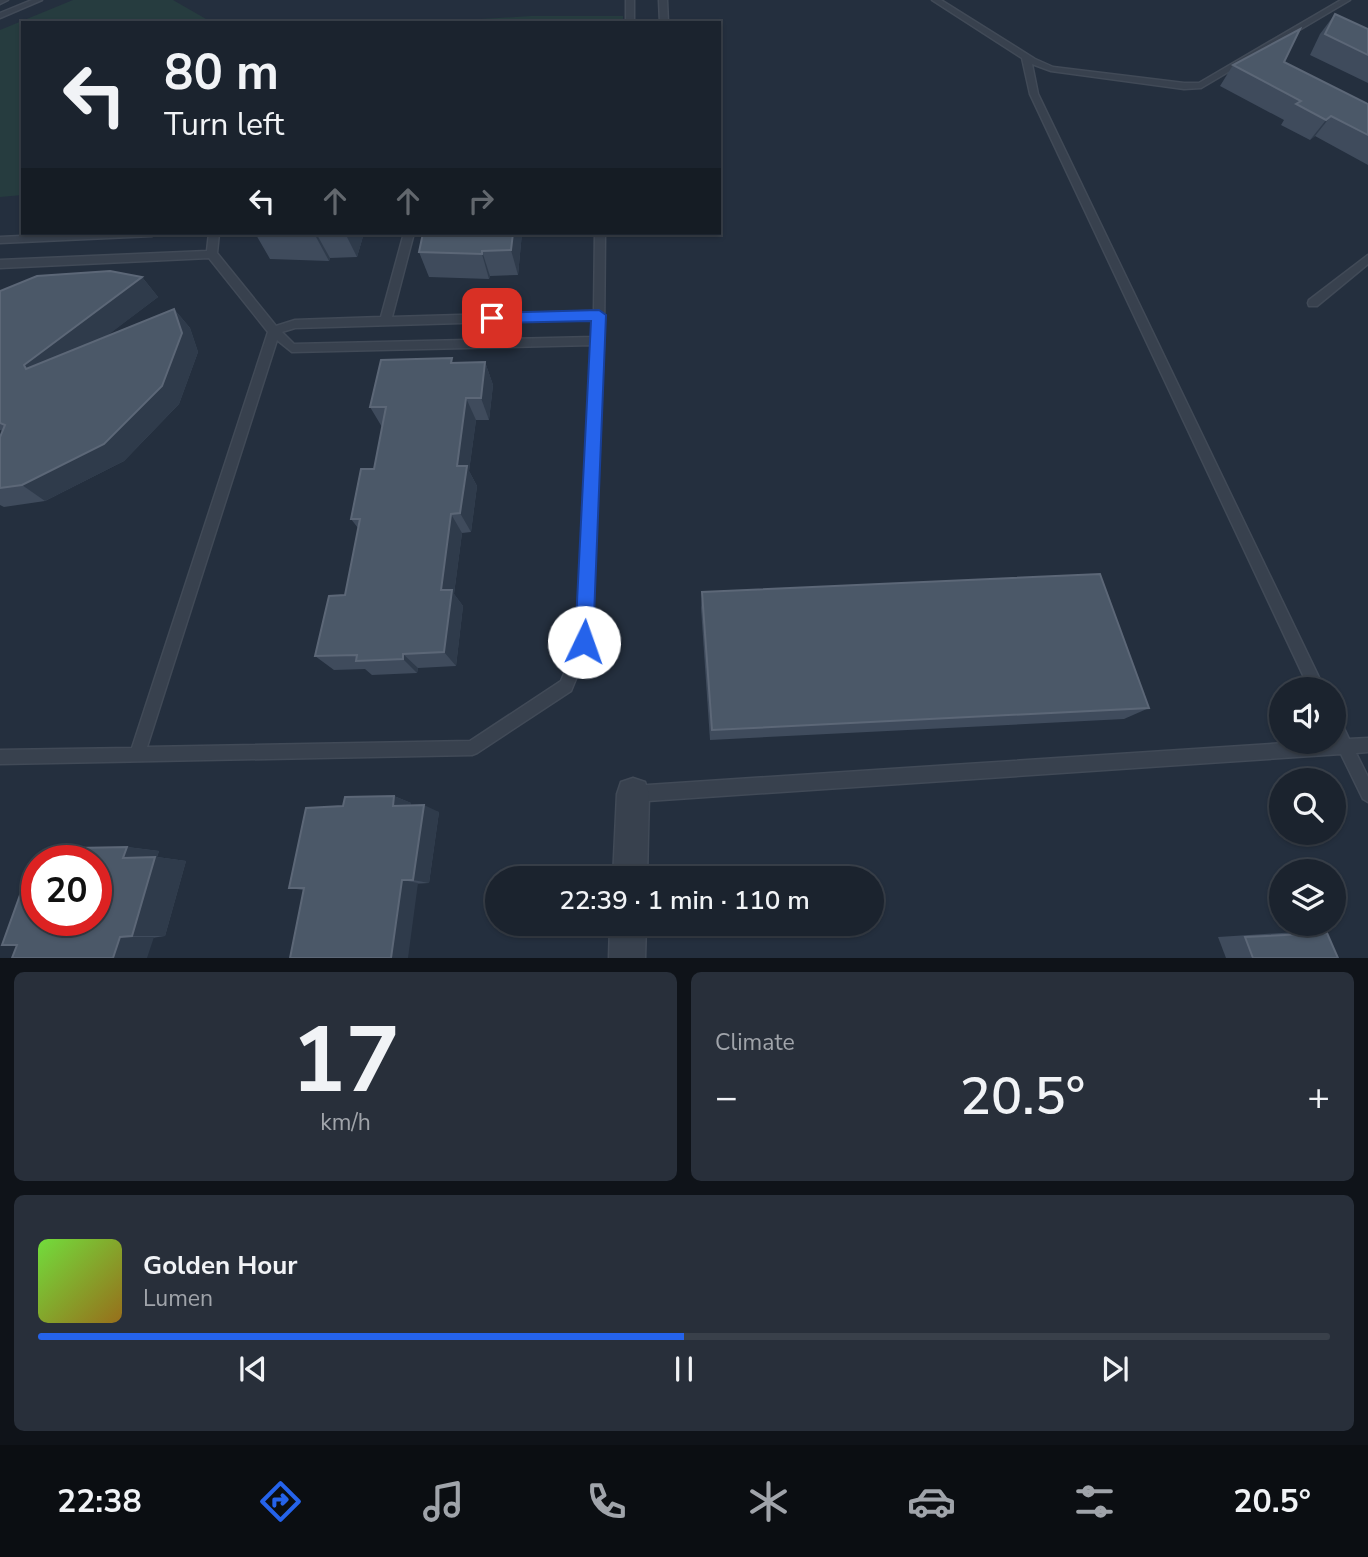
<!DOCTYPE html>
<html lang="en">
<head>
<meta charset="utf-8">
<style>
  body { margin:0; font-family:"Nunito Sans",sans-serif; background:#282f3a; color:#f1f3f6; height:100vh; display:flex; flex-direction:column; font-size:26px; white-space:nowrap }
  * { box-sizing:border-box; margin:0 }
  p { font-size:23px; color:#a0a4aa }
  .icon { flex:none; width:38px; height:38px; fill:none; stroke:currentColor; stroke-width:2; stroke-linecap:round; stroke-linejoin:round }
  .map { position:relative; height:958px; overflow:hidden }
  .panel { display:flex; flex-direction:column; gap:14px; padding:14px; background:#0f1319; flex:1 }
  .panel>* { flex:none }
  .banner { position:absolute; left:21px; top:21px; width:700px; height:214px; border-radius:0px; box-shadow:0 2px 5px #0004,0 0 0 2px #39404a; background:#1b232e; color:#f1f3f6; overflow:hidden }
  .controls { position:absolute; left:1269px; top:677px; display:grid; gap:14px }
  .controls a { display:grid; place-items:center; width:77px; height:77px; border-radius:50%; background:#1b232e; box-shadow:0 2px 5px #0004,0 0 0 2px #39404a; font-size:35px }
  .speed { position:absolute; left:21px; top:845px; display:flex; gap:14px; font-size:35px; font-weight:700; text-align:center }
  .speed>* { display:grid; place-content:center; width:91px; height:91px; border-radius:50%; background:#1b232e; box-shadow:0 2px 5px #0004,0 0 0 2px #39404a; line-height:1 }
  .speed .limit { border:10px solid #d22; background:#fff; color:#111 }
  .pin { position:absolute; display:grid; place-items:center; width:60px; height:60px; color:#fff; margin:-30px; border-radius:14px; box-shadow:0 4px 10px #0006 }
  .me { position:absolute; width:77px; margin:-38px; rotate:3deg; stroke-linejoin:round; filter:drop-shadow(0 0 5px #0008) }
  .turn { display:flex; align-items:center; gap:24px; height:147px; padding:0 28px; font-size:32px }
  .turn .icon { width:91px; height:91px; stroke-width:2.5 }
  .turn b { display:block; font-size:49px; line-height:60px }
  .lanes { display:flex; align-items:center; height:66px; padding:0 28px; background:#0003; justify-content:center; gap:35px; direction:ltr }
  .lanes .off { opacity:.35 }
  .big { font-size:52px; font-weight:600; line-height:1.1 }
  .panel .tile { flex:1; display:flex; flex-direction:column; justify-content:center; gap:10px; min-width:0; padding:0 24px; border-radius:10px; background:#282f3a }
  .panel .dial { align-items:center; gap:0 }
  .dial b { font-size:91px; line-height:1 }
  .song { display:flex; align-items:center; gap:21px }
  .cover { width:84px; height:84px; border-radius:10px; background:linear-gradient(135deg,hsl(100 70% 55%),hsl(40 70% 35%)) }
  .played { height:7px; border-radius:4px; background:linear-gradient(90deg,#2563eb 50%,#39404a 50%) }
  .keys { display:flex; justify-content:space-around; direction:ltr }
  .heat { display:flex; justify-content:space-between; align-items:center; font-size:38px; direction:ltr }
  .panel .tiles { flex:1; display:grid; gap:14px; grid-template-columns:1fr 1fr }
  .tile:last-child { grid-column:span 2 }
  .trip { position:absolute; left:485px; top:866px; width:399px; height:70px; border-radius:35px; background:#1b232e; box-shadow:0 2px 5px #0004,0 0 0 2px #39404a; font-weight:600; line-height:70px; text-align:center }
  .dock { display:flex; height:112px; justify-content:space-around; align-items:center; background:#0b0e12; color:#a0a4aa }
  .dock .icon { width:49px; height:49px }
  .dock .selected { color:#2563eb }
  .dock b { font-size:32px; color:#f1f3f6 }
  .map>svg:first-child { display:block }
</style>
</head>
<body>
<div class="map">
<svg width="1368" height="959" viewBox="0 0 1368 959">
  <rect width="100%" height="100%" fill="#242f3e"/>
  <!-- green -->
  <g fill="#263c3f">
    <polygon points="73,0 173,0 213,23 23,23 23,195 0,197 0,30"/>
    <polygon points="531,16 623,16 623,23 414,23"/>
  </g>
  <g fill="none" stroke-linecap="round" stroke-linejoin="round">
    <!-- lane casing -->
    <g stroke="#414a57" stroke-width="3">
      <g id="lane">
        <polygon points="0,0 8,0 0,4"/>
        <polygon points="32,0 42,0 0,18 0,13"/>
        <rect x="626" y="0" width="8" height="23"/>
        <polygon points="659,0 667,0 668,23 660,23"/>
        <polygon points="932,0 941,0 1035,59 1053,67 1184,83 1199,83 1341,0 1350,0 1201,88 1184,89 1051,71 1032,64 1038,94 1325,690 1310,690 1030,94 1022,58"/>
        <polygon points="84,233 157,233 152,236 0,243 0,237"/>
        <path d="M209,233H219L217,253L276,326L295,320L381,317L404,233H414L392,317L594,311L595,233H605L604,341L591,642L571,691L477,753L472,755L0,764V750L132,748L268,332L209,258L0,268V260L207,251ZM594,319V337L294,344L282,332L295,328ZM277,340L292,352L593,345L577,642L561,681L470,741L147,747Z"/>
        <polygon points="1368,255 1368,264 1317,306 1309,306 1308,303 1309,300"/>
        <polygon points="1334,716 1339,718 1349,739 1368,738 1368,752 1356,753 1368,777 1368,802 1363,799 1341,754 633,802 628,799 625,794 628,789 633,786 1301,742 1334,742"/>
      </g>
    </g>
    <!-- street casing -->
    <g stroke="#414a57" stroke-width="3">
      <g id="street">
        <polygon points="633,778 645,782 649,794 647,878 613,878 617,794 621,782"/>
        <polygon points="610,924 646,924 645,959 609,959"/>
      </g>
    </g>
    <!-- lane -->
    <use href="#lane" fill="#38414e" fill-rule="evenodd"/>
    <!-- street -->
    <use href="#street" fill="#38414e" fill-rule="evenodd"/>
  </g>
  <!-- wall -->
  <g fill="#3f4b5c">
    <polygon points="1335,14 1368,29 1368,83 1310,55 1320,34"/>
    <polygon points="1284,62 1368,104 1368,165 1315,136 1310,140 1281,125 1284,120 1220,86 1233,65"/>
    <polygon points="255,233 364,233 357,257 330,258 329,261 270,259"/>
    <polygon points="522,233 518,275 490,276 489,279 429,277 419,252"/>
    <polygon points="142,277 158,297 106,336 174,309 190,328 198,352 179,404 124,461 45,501 4,507 0,505 0,437 3,431 0,430 0,291"/>
    <polygon points="485,362 493,385 489,420 476,420 469,471 477,486 471,532 462,533 454,594 463,606 456,666 418,668 417,673 372,675 365,669 334,670 315,656 345,595 358,528 351,519 374,469 382,427 370,407 454,363"/>
    <polygon points="702,592 1149,708 1124,719 710,740 701,608"/>
    <polygon points="394,796 411,803 410,806 439,812 429,883 303,890 289,888 343,806"/>
    <polygon points="127,847 159,851 157,857 186,861 165,936 12,958"/>
    <polygon points="1297,932 1327,933 1338,958 1226,958 1218,937"/>
  </g>
  <!-- shaded-wall -->
  <g fill="#2f3b4b">
    <polygon points="1331,116 1315,136 1310,140 1326,120"/>
    <polygon points="316,233 330,258 329,261 315,235"/>
    <polygon points="345,233 364,233 357,257"/>
    <polygon points="513,233 522,233 518,275 511,250"/>
    <polygon points="482,251 490,276 489,279 482,254"/>
    <polygon points="142,277 158,297 45,383 26,369 24,365"/>
    <polygon points="174,309 190,328 198,352 179,404 124,461 45,501 22,485"/>
    <polygon points="485,362 493,385 489,420 481,398"/>
    <polygon points="466,398 476,420 469,471 477,486 471,532 460,513 457,466"/>
    <polygon points="451,514 462,533 454,594 463,606 456,666 444,652 441,590"/>
    <polygon points="403,654 418,668 417,673 403,659"/>
    <polygon points="394,796 411,803 409,813 393,806"/>
    <polygon points="424,805 439,812 429,883 413,880"/>
    <polygon points="127,847 159,851 157,857 186,861 165,936 132,936 123,858"/>
    <polygon points="402,880 418,883 408,958 391,958"/>
    <polygon points="120,937 154,937 147,958 113,958"/>
  </g>
  <!-- building -->
  <g fill="#4b5868" stroke="#5c6777" stroke-width="2" fill-rule="evenodd">
    <polygon points="1335,14 1368,29 1368,55 1325,34"/>
    <polygon points="1300,29 1284,62 1368,104 1368,135 1331,116 1326,120 1296,104 1301,101 1233,65"/>
    <polygon points="255,233 316,233 315,235 255,234"/>
    <polygon points="423,233 513,233 511,250 482,251 482,254 419,252"/>
    <polygon points="110,271 142,277 24,365 26,369 174,309 182,333 162,386 104,444 22,485 0,488 0,437 5,425 0,423 0,291 37,276"/>
    <polygon points="452,358 451,363 485,362 481,398 466,398 457,466 467,466 460,513 451,514 441,590 452,590 444,652 403,654 403,659 356,661 357,655 315,656 329,596 345,595 360,519 351,519 361,469 374,469 386,407 370,407 381,360"/>
    <polygon points="1100,574 1149,708 712,730 702,592"/>
    <polygon points="394,796 393,806 424,805 413,880 402,880 391,958 290,958 304,888 289,888 306,808 343,806 345,797"/>
    <path d="M127,847L123,858L155,857L132,936L120,937L113,958H12L17,945H2L33,859L73,858L76,848ZM37,861H96V920H37Z"/>
    <polygon points="1327,933 1338,958 1253,958 1245,937"/>
  </g>
  <!-- route -->
  <polygon fill="#2563eb" stroke="#184099" stroke-width="2" points="599,310 606,315 593,642 591,649 584,651 578,649 575,642 591,321 492,323 485,318 492,313"/>
</svg>
<div class="controls">
<a><svg class="icon" aria-label="sound" viewBox="0 0 24 24"><path d="M4 9h4l5-4v14l-5-4H4zM17 9q2 3 0 6"/></svg></a>
<a><svg class="icon" aria-label="search" viewBox="0 0 24 24"><circle cx="10" cy="10" r="6"/><path d="M15 15l6 6"/></svg></a>
<a><svg class="icon" aria-label="layers" viewBox="0 0 24 24"><path d="M12 4l9 5-9 5-9-5zM3 14l9 5 9-5"/></svg></a>
</div>
<div class="speed"><div class="limit">20</div></div>
<div class="pin" style="left:492px;top:318px;background:#d93025"><svg class="icon" aria-label="arrive" viewBox="0 0 24 24"><path d="M6 21V4h12l-3 4 3 4H6"/></svg></div>
<svg class="me" style="left:584px;top:642px" viewBox="-20 -20 40 40"><circle r="19" fill="#fff"/><path d="M0-13L10 11 0 6-10 11z" fill="#2563eb"/></svg>
<div class="trip">22:39 · 1 min · 110 m</div>
<div class="banner">
<div class="turn"><svg class="icon" aria-label="left" viewBox="0 0 24 24"><path d="M17 20v-9H6M10 6l-5 5 5 5"/></svg><div><b>80 m</b>Turn left</div></div>
<div class="lanes"><svg class="icon" aria-label="left" viewBox="0 0 24 24"><path d="M17 20v-9H6M10 6l-5 5 5 5"/></svg><svg class="icon off" aria-label="ahead" viewBox="0 0 24 24"><path d="M12 20V5M6 11l6-6 6 6"/></svg><svg class="icon off" aria-label="ahead" viewBox="0 0 24 24"><path d="M12 20V5M6 11l6-6 6 6"/></svg><svg class="icon off" aria-label="right" viewBox="0 0 24 24"><path d="M7 20v-9h11M14 6l5 5-5 5"/></svg></div>
</div>
</div>
<section class="panel">
<div class="tiles">
<div class="tile dial"><b>17</b><p>km/h</p></div>
<div class="tile"><p>Climate</p>
<div class="heat"><a>−</a><b class="big">20.5°</b><a>+</a></div>
</div>
<div class="tile">
<div class="song"><i class="cover"></i><div><b>Golden Hour</b><p>Lumen</p></div></div>
<div class="played"></div>
<div class="keys"><svg class="icon" aria-label="previous" viewBox="0 0 24 24"><path d="M18 5L8 12l10 7zM5 5v14"/></svg><svg class="icon" aria-label="pause" viewBox="0 0 24 24"><path d="M8 5v14M16 5v14"/></svg><svg class="icon" aria-label="next" viewBox="0 0 24 24"><path d="M6 5l10 7-10 7zM19 5v14"/></svg></div>
</div>
</div>
</section>
<nav class="dock">
<b>22:38</b>
<svg class="icon selected" aria-label="directions" viewBox="0 0 24 24"><path d="M12 3l9 9-9 9-9-9zM9 14v-3h6M13 9l2 2-2 2"/></svg>
<svg class="icon" aria-label="music" viewBox="0 0 24 24"><path d="M9 18V5l10-2v13"/><circle cx="6" cy="18" r="3"/><circle cx="16" cy="16" r="3"/></svg>
<svg class="icon" aria-label="phone" viewBox="0 0 24 24"><path d="M5 4h4l2 5-3 2q2 4 5 5l2-3 5 2v4C11 20 4 13 5 4z"/></svg>
<svg class="icon" aria-label="climate" viewBox="0 0 24 24"><path d="M12 3v18M4 7l16 10M4 17L20 7"/></svg>
<svg class="icon" aria-label="car" viewBox="0 0 24 24"><path d="M5 17H2v-5l4-1 3-4h7l3 4 3 1v5h-3M9 17h6M6 11h13"/><circle cx="7" cy="17" r="2"/><circle cx="17" cy="17" r="2"/></svg>
<svg class="icon" aria-label="filters" viewBox="0 0 24 24"><path d="M4 7h16M4 17h16"/><circle cx="9" cy="7" r="2"/><circle cx="15" cy="17" r="2"/></svg>
<b>20.5°</b>
</nav>
</body>
</html>
